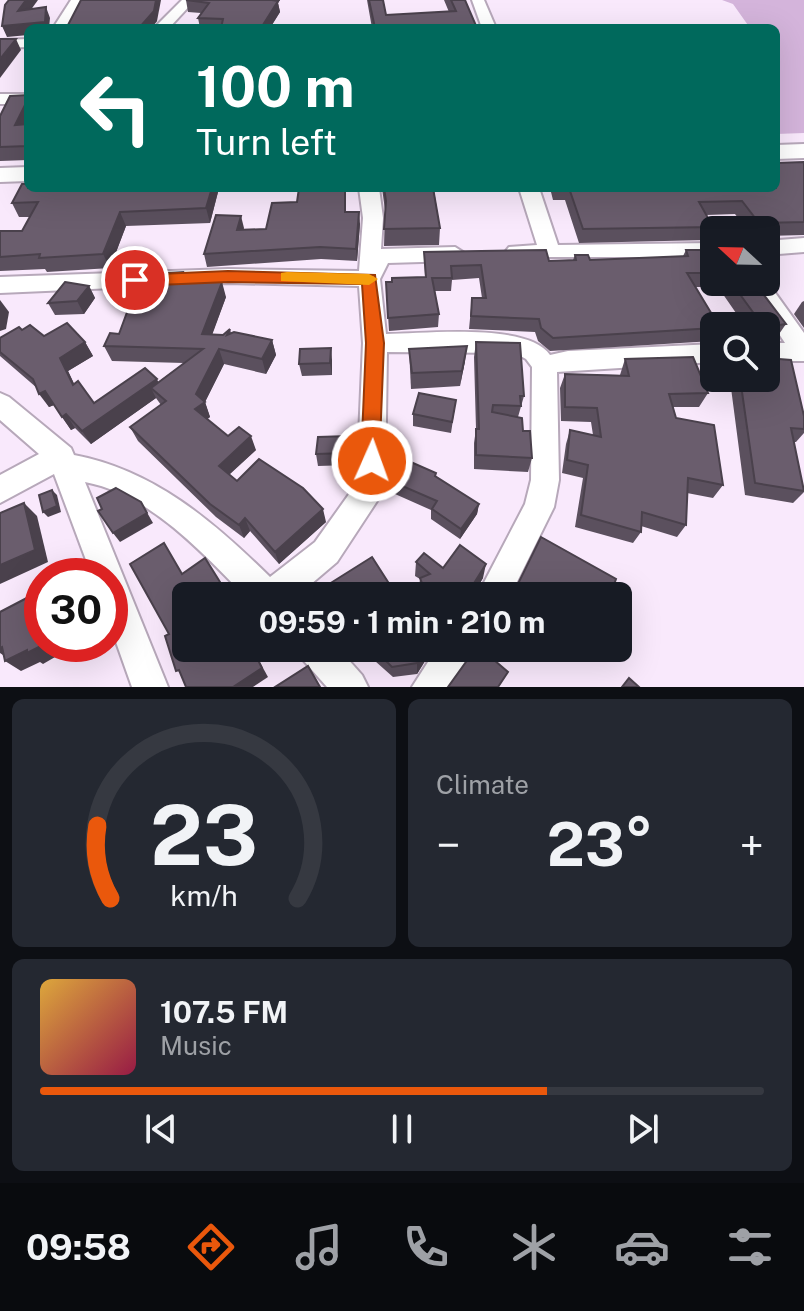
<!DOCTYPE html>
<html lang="en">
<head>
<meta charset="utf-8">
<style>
  body { margin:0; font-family:"Public Sans",sans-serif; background:#242831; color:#f1f3f6; height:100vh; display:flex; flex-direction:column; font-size:30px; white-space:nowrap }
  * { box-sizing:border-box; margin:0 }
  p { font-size:26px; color:#9ea1a6 }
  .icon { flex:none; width:44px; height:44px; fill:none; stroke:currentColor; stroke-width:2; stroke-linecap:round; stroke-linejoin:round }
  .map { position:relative; height:687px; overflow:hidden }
  .drawer { display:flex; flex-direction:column; gap:12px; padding:12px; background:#0d0f14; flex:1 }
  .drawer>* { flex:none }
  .hud { position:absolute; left:24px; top:24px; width:756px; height:168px; border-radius:12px; box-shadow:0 8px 32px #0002; background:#00695c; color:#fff; overflow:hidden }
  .needle { width:52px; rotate:292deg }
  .tools { position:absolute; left:700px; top:216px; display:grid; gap:16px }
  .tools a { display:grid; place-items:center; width:80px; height:80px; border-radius:12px; background:#171b24; box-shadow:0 8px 32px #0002; font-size:40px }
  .speed { position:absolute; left:24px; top:558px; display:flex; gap:16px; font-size:40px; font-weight:700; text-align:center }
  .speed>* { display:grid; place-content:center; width:104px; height:104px; border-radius:50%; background:#171b24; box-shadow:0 8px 32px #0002; line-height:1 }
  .speed .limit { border:12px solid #d22; background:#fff; color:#111 }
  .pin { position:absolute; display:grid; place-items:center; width:68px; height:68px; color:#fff; margin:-34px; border:4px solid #fff; border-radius:50%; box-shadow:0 2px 8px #0007 }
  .me { position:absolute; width:88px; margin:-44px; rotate:2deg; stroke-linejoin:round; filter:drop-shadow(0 0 6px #0008) }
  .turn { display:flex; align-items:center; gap:28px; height:168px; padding:0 40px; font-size:36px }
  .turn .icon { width:104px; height:104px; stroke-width:2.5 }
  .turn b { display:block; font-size:56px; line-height:68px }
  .big { font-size:60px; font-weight:700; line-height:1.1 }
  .drawer .tile { flex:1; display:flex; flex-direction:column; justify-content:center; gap:12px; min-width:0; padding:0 28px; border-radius:12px; background:#242831 }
  .drawer .dial { align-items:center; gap:0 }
  .dial svg { height:208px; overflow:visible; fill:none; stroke:#363941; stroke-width:7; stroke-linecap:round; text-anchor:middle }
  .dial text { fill:#f1f3f6; stroke:none }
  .song { display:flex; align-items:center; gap:24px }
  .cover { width:96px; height:96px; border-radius:12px; background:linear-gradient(135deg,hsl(40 70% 55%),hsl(340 70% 35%)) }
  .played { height:8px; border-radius:4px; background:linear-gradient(90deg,#ea580c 70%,#363941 70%) }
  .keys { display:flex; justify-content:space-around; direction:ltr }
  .heat { display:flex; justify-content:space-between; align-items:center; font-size:44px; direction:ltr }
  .drawer .tiles { flex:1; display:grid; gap:12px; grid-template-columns:1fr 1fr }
  .tile:last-child { grid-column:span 2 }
  .trip { position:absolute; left:172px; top:582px; width:460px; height:80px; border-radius:12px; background:#171b24; box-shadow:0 8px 32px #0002; font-weight:700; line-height:80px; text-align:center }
  .menu { display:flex; height:128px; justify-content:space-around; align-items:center; background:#090b0e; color:#9ea1a6 }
  .menu .icon { width:56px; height:56px }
  .menu .on { color:#ea580c }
  .menu b { font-size:36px; color:#f1f3f6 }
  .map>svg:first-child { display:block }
</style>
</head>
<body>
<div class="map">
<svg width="804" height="687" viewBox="0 0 804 687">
  <rect width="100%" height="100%" fill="#f9e9fc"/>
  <!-- green -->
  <polygon fill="#d4b4db" points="722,0 804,0 804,133 776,134 776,28 750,28 733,4"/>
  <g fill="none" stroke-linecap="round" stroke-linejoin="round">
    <!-- minor casing -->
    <g stroke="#b7a8ba" stroke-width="4">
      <g id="minor">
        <polygon points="71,0 83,0 67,28 53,28"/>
        <polygon points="182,0 195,0 169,28 154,28"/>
        <polygon points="472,0 484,0 496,28 482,28"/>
        <polygon points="28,39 28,47 0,48 0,40"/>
        <rect x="0" y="94" width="28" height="10"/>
        <path d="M359,188H379L383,218L381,249L455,247L466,254L455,261L388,263L380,279L386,334C424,334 528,322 550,355L568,351L714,344V362L557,372L559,480L554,507L510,596H477L525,504L531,480L532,367L526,359L515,353L387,352L385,486L381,495L337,562L297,596H245C202,552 149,494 85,482L168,687H132L110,625V576H92L54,474L0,503V475L39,454L0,420V393L9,397L71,448L74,455C154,470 214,522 270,577L315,542L357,483L363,343L359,286L228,283L0,293V277L228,269L359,271L363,218Z"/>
        <polygon points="519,188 539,188 558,245 714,243 714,257 509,257 505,252 509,247 537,245"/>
        <polygon points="804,238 804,252 766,255 766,241"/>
        <polygon points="766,280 804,333 804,361 766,361 766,343 785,343 745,282"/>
        <polygon points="298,648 338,648 362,675 368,687 327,687 303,660"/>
        <polygon points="437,648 475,648 451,687 412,687"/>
      </g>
    </g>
    <!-- major casing -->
    <g stroke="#b7a8ba" stroke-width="4">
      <g id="major">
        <polygon points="804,144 804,158 776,159 776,145"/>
        <polygon points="28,167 28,181 0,182 0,168"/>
      </g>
    </g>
    <!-- minor -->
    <use href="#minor" fill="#fff" fill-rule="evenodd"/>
    <!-- major -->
    <use href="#major" fill="#fff" fill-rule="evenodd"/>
  </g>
  <!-- wall -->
  <g fill="#5b505e">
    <polygon points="186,0 280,0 278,3 280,12 270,28 200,28 198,18 201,13 188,12"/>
    <polygon points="367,0 383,0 386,15 449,12 444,0 465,0 477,28 372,28"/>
    <polygon points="157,21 151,28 69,28 68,25"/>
    <polygon points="28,95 28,160 0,161 0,116"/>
    <polygon points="804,162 804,235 766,236 766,230 747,230 735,214 706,215 713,227 707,240 579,243 565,200 553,200 550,188 776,188"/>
    <polygon points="28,188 217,188 218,192 210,223 126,226 110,268 47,272 45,269 0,271 0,231 22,231 30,217 19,217 12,203"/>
    <polygon points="382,188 458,188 434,190 440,228 439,245 384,246 385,210"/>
    <polygon points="297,202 346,212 360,224 357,261 321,259 207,267 204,254 244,228 243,230 266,229"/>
    <polygon points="686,250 714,257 714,282 754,282 786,324 777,337 766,339 766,326 745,326 718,287 695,287 714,326 713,341 550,351 538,341 535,332 469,329 472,298 482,298 479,278 452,280 451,291 435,291 439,314 438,327 389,331 386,282 425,277 424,252 549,261 573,260 575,255 590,260 683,256"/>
    <polygon points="183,272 185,279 226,297 212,334 223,335 230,329 231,333 272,340 276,355 266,374 224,364 205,402 210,417 207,419 228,436 256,450 229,475 237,481 326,522 279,564 250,531 244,538 216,517 138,441 130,427 161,405 156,398 91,444 75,428 71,430 54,405 49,407 37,388 0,356 0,338 22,330 44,336 85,342 93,356 68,371 74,384 94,403 158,382 184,363 112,361 104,346 119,334 167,277"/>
    <polygon points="89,286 95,298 84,314 55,315 48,303"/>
    <polygon points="804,301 804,328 794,314 802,302"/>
    <polygon points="476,342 524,396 518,417 532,458 528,472 474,469 474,443 476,429 474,357"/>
    <polygon points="409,349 465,361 460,386 411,389"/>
    <polygon points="625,359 708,393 699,407 673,407 676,418 723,485 713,498 687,493 686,525 677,537 641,526 641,532 633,543 575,527 583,478 562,473 566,444 570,430 593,435 591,422 561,421 560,388 565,374 620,375"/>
    <polygon points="332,360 332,375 302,376 299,364"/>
    <polygon points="728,378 766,378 804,416 804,433 796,442 794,442 804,492 793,503 745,495 731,388"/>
    <polygon points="456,400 451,433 413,426 413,414"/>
    <polygon points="349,436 350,447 350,465 318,466 316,454"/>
    <polygon points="436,477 479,504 477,514 460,539 431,519 431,510 386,490 386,479"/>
    <polygon points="416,562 443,568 483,578 472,596 401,596 419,588 420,579 415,576"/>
    <polygon points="374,648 433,648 417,674 393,677 375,661"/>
    <polygon points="527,648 541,648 537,655"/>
  </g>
  <!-- shaded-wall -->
  <g fill="#4a414c">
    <polygon points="26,0 38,0 22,22 18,11"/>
    <polygon points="156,0 161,0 157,21 151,28 139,28"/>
    <polygon points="272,0 280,0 278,3 280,12 270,28 261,28"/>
    <polygon points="46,7 50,18 49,28 28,28 28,35 7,37 2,26"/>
    <polygon points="16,39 21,50 0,78 0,59"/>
    <polygon points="28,99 28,126 15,125"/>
    <polygon points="212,188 217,188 218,192 210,223 206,208"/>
    <polygon points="120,212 126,226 110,268 103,254"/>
    <polygon points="359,212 360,224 357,261 356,249"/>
    <polygon points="241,216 244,228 240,242 237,230"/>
    <polygon points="222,282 226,297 207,349 202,334"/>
    <polygon points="89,286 95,298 84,314 77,301"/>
    <polygon points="0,300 9,312 6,329 0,331"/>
    <polygon points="272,340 276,355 266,374 262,359"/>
    <polygon points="85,342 93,356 68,371 81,398 73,385 60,358"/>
    <polygon points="467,346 465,361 460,386 462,371"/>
    <polygon points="331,348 332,360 332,375 330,363"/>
    <polygon points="219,349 224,364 205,402 210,417 201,424 195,409 196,394"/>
    <polygon points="157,379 163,393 151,388 156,398 91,444 82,431"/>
    <polygon points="45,391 54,405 49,407 39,394"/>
    <polygon points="66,414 75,428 71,430 62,417"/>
    <polygon points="251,436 256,450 224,479 219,466"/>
    <polygon points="349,436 350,447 350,465 348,453"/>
    <polygon points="52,490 57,495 61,512 48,517 43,512"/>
    <polygon points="141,502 153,523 120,542 113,533"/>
    <polygon points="24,503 37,516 48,562 0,584 0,565"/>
    <polygon points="479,504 477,514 460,539 461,529"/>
    <polygon points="323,509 326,522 279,564 275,552"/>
    <polygon points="245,518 250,531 244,538 239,525"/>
    <polygon points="486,564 483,578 472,596 466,596"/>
    <polygon points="220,582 227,594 225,596 218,596 214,587"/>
    <polygon points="45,644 73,644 62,650 62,653 43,664 40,662 21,671 5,661 9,659 0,653 0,648 2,647 27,650"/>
    <polygon points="252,648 268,677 253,687 233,687"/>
    <polygon points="427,648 433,648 417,674 417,663"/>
  </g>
  <!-- building -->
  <g fill="#6a5d6d" stroke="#4a414c" stroke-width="2">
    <polygon points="9,0 26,0 18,11 46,7 45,22 2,26 5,5"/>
    <polygon points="81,0 156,0 154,11 139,28 82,28 84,25 68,25"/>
    <polygon points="186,0 272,0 278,1 261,28 221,28 223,19 198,18 209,3"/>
    <polygon points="369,0 383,0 386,15 456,11 451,0 465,0 477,28 375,28"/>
    <polygon points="0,39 16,39 0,59"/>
    <polygon points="28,95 28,99 15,125 28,124 28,146 0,147 0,116 10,96"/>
    <polygon points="804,162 804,222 759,223 742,201 699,202 713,227 583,229 569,188 776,188 776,163"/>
    <polygon points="22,184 28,184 28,188 212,188 206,208 120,212 103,254 39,258 40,254 0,257 0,231 22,231 38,202 12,203"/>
    <polygon points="299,188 345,188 345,212 359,212 356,249 320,247 204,254 216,215 241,216 237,230 266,229 272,203 297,202"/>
    <polygon points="384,188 433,188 440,228 384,229 386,201"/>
    <polygon points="546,250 549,261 576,260 575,255 588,255 590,260 688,256 686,250 711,250 714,257 714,273 687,273 719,326 714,326 714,328 553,338 541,328 539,319 471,316 472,298 486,298 481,265 451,266 452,278 432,278 439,314 388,318 386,282 392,282 392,278 426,277 424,252"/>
    <polygon points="183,272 181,279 222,282 202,334 223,335 230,329 227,335 234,332 272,340 262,359 219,349 196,394 205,402 195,409 228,436 239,427 251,436 219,466 237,481 259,459 303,488 323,509 275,552 245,518 239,525 210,504 130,427 166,401 151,388 203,349 104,346 110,333 119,334 140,277 167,277 168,273"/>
    <polygon points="65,282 89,286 77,301 48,303"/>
    <polygon points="731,282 754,282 786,324 766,327 763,326"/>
    <polygon points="67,323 85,342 60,358 73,385 78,381 94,403 145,368 157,379 82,431 66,414 62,417 45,391 39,394 33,379 0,352 0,338 19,327 22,330 30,325 44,336"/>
    <polygon points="476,342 520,343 524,396 520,396 521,406 493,405 492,412 522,418 523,431 530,431 532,458 476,455 476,429 479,429"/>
    <polygon points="467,346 462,371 412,373 409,349"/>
    <polygon points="331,348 330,363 299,364 300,349"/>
    <polygon points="693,357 708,393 669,394 676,418 714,425 723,485 688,478 686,525 642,512 641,532 581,515 588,465 567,460 570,430 601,437 597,408 565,407 565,374 629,376 625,359"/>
    <polygon points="766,358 791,360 804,416 804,429 791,428 804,491 755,483 740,378 766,378"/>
    <polygon points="419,393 456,400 452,422 413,414"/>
    <polygon points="349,436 348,453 316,454 318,437"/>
    <polygon points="397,456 436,473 435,476 479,504 461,529 432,509 437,501 386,479 388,473"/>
    <polygon points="116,488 141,502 147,513 113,533 98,511 102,509 97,498"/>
    <polygon points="52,490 57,506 43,512 39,495"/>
    <polygon points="24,503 35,550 0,565 0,513"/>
    <polygon points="541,537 616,579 610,596 576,596 573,595 572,596 505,596 509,590 516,588"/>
    <polygon points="164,543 182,574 205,558 220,582 214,587 218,596 186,596 186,648 252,648 262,668 233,687 186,687 179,670 176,671 165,636 169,634 130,564"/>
    <polygon points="460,545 486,564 466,596 401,596 423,586 420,578 430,574 416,562 424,553 443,568"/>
    <polygon points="372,557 397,596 321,596 318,591"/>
    <polygon points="42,590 42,644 45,644 27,653 27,650 5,661 2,647 0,648 0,612"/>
    <polygon points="374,648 427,648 417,663 392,667 374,649"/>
    <polygon points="476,648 480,648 508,672 498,687 448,687"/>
    <polygon points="308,666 320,687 275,687"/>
    <polygon points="629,678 639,687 622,687"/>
  </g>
  <!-- route -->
  <polygon fill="#ea580c" stroke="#983908" stroke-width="2" points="228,271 375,275 384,343 379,467 364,467 361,461 366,343 362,284 228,282 135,286 126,280 135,275"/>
  <!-- slow -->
  <polygon fill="#f59e0b" points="287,272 369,274 378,279 369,285 281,281 281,273"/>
</svg>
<div class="tools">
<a><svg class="needle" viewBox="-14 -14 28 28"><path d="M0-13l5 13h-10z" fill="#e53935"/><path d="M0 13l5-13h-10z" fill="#9ea1a6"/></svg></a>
<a><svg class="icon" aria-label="search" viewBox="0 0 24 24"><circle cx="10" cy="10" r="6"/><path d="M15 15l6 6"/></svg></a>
</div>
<div class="speed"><div class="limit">30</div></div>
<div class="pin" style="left:135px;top:280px;background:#d93025"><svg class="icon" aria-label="arrive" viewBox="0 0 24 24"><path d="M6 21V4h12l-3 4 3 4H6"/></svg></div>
<svg class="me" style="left:372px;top:461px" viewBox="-20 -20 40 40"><circle r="17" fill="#ea580c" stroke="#fff" stroke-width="3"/><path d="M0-11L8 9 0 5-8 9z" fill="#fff"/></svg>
<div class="trip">09:59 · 1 min · 210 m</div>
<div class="hud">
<div class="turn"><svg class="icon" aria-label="left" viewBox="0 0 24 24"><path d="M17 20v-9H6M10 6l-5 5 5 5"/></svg><div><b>100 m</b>Turn left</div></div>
</div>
</div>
<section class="drawer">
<div class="tiles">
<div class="tile dial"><svg viewBox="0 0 100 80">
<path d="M14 69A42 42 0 1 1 86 69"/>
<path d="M14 69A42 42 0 0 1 9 41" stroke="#ea580c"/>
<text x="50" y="56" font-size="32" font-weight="700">23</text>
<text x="50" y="72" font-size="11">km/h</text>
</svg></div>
<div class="tile"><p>Climate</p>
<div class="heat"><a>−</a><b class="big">23°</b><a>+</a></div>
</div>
<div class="tile">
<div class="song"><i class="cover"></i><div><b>107.5 FM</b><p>Music</p></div></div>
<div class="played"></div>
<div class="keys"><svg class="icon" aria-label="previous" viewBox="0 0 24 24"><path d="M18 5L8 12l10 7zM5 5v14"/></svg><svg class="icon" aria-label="pause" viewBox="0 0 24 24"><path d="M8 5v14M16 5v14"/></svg><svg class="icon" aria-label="next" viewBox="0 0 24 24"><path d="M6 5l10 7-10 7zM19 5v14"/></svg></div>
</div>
</div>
</section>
<nav class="menu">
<b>09:58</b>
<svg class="icon on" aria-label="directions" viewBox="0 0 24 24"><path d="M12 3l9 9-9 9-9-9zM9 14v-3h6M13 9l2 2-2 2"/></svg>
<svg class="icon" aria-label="music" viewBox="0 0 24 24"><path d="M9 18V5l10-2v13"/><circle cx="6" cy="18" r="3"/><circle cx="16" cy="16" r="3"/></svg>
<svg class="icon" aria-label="phone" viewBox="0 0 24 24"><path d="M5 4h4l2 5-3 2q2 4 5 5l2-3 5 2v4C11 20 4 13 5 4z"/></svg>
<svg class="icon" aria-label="climate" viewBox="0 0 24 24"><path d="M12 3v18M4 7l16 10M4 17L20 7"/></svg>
<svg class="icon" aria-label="car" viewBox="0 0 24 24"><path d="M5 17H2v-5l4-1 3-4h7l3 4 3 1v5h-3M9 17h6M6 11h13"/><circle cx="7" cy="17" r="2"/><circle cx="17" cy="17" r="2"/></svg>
<svg class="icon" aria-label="filters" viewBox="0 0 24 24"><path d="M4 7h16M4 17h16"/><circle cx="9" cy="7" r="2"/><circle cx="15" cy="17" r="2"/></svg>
</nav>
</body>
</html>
